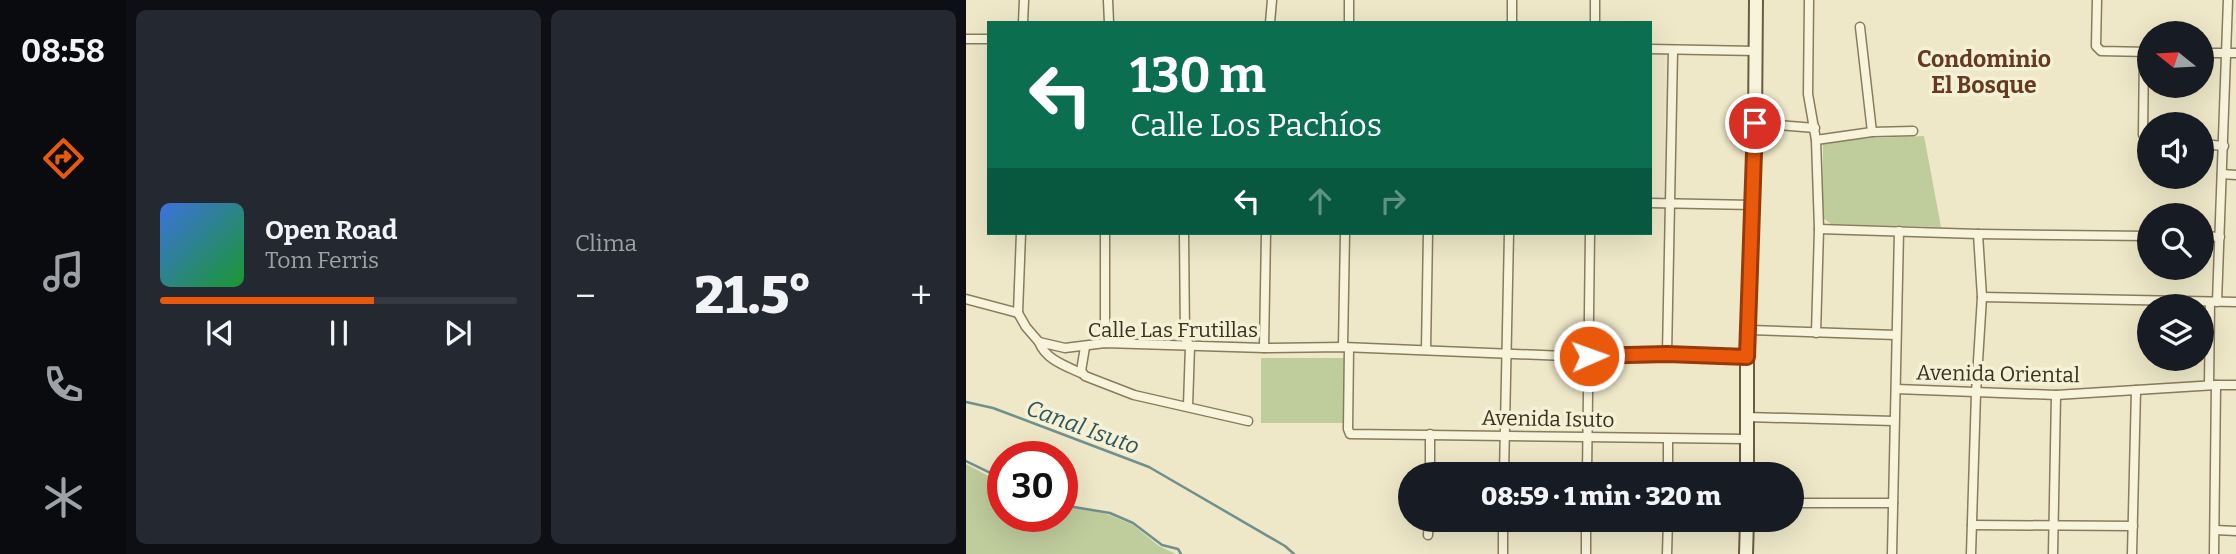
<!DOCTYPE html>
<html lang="es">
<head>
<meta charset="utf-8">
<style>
  body { margin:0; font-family:Bitter,serif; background:#242831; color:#f1f3f6; height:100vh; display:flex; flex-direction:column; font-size:26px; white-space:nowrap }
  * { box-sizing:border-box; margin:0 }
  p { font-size:23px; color:#9ea1a6 }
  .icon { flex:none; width:38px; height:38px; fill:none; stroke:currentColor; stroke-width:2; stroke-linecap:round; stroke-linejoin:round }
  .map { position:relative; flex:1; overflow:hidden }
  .panel { display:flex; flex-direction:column; gap:10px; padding:10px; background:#0d0f14; width:840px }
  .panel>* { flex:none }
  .guide { position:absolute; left:21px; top:21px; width:665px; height:214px; border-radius:0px; box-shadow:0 7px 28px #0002; background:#0b6e4f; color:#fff; overflow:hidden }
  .needle { width:46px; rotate:288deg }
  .fabs { position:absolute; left:1171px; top:21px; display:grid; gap:14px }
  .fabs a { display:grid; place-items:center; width:77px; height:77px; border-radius:50%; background:#171b24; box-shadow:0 7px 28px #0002; font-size:35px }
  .speed { position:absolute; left:21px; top:441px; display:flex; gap:14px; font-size:35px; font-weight:700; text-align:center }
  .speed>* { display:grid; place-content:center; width:91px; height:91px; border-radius:50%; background:#171b24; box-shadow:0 7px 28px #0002; line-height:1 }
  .speed .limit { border:10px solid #d22; background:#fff; color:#111 }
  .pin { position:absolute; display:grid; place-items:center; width:60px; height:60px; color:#fff; margin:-30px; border:4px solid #fff; border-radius:50%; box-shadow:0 2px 7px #0007 }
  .me { position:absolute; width:77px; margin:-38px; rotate:88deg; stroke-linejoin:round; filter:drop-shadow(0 0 5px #0008) }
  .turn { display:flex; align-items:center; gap:24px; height:147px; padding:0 28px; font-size:32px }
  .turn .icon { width:91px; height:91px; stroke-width:2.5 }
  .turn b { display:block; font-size:49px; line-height:60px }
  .lanes { display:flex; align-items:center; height:66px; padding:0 28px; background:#0003; justify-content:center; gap:35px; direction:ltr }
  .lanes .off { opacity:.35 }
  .big { font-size:52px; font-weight:800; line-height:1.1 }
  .panel .widget { flex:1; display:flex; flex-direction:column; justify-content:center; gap:10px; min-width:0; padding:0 24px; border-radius:10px; background:#242831 }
  .song { display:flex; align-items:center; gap:21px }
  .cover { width:84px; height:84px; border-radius:10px; background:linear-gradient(135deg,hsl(220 70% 55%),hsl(130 70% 35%)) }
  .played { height:7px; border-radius:4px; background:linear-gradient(90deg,#ea580c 60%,#363941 60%) }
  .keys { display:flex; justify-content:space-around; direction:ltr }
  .heat { display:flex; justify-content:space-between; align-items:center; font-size:38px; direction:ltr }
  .panel .tiles { flex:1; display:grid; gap:10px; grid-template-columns:repeat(2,1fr) }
  .trip { position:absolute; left:432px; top:462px; width:406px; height:70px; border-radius:35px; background:#171b24; box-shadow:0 7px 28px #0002; font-weight:800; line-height:70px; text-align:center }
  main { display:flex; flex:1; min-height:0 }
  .tab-bar { display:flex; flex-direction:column; width:126px; justify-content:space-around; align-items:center; background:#090b0e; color:#9ea1a6 }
  .tab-bar .icon { width:49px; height:49px }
  .tab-bar .on { color:#ea580c }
  .tab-bar b { font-size:32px; color:#f1f3f6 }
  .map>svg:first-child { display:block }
</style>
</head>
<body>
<main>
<nav class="tab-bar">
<b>08:58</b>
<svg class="icon on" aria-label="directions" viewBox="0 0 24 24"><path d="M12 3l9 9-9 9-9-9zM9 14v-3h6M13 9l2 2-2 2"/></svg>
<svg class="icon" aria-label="music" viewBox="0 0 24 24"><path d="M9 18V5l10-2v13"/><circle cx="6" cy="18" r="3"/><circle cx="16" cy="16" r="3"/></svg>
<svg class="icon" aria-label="phone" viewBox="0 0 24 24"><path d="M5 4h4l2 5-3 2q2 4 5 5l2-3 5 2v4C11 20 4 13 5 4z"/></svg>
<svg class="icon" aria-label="climate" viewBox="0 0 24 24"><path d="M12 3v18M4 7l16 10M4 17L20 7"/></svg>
</nav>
<section class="panel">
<div class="tiles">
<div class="widget">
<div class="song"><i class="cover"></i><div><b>Open Road</b><p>Tom Ferris</p></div></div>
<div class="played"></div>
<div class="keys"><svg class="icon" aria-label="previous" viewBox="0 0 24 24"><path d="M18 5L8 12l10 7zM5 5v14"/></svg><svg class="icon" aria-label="pause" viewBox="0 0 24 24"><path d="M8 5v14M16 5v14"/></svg><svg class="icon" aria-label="next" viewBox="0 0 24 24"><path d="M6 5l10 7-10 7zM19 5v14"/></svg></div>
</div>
<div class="widget"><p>Clima</p>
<div class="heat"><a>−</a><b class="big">21.5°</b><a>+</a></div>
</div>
</div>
</section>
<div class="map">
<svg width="1270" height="554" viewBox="0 0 1270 554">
  <rect width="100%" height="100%" fill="#eee8c8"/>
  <!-- green -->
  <g fill="#bfcc9c">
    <polygon points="958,136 975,227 865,224 856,217 857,143 859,140"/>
    <rect x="295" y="358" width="85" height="65"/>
    <polygon points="0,464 37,484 37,516 96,516 96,507 116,508 144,515 167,525 193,546 210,554 0,554"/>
  </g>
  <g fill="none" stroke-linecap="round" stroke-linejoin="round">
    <!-- stream -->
    <g stroke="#6f908d" stroke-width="2.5">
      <polyline points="0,402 27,408 183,467 319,546 328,554"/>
      <polyline points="0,461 37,479"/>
      <polyline points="96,505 144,513 167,523 196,545 212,549 215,554"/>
    </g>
    <!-- street casing -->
    <g stroke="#897b5d" stroke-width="11">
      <g id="street">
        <polyline points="142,0 143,23"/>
        <polyline points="546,0 546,23"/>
        <polyline points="843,0 842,94 850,140 853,229 850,333"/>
        <polyline points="1131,0 1130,46 1135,51 1183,52"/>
        <polyline points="57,23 58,0"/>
        <polyline points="304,23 306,0"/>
        <polyline points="383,23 383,0"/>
        <polyline points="629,23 629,0"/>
        <polyline points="894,27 906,132"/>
        <polyline points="0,39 23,39"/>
        <polyline points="684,49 790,51"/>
        <polyline points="1178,52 1177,135 1183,140"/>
        <polyline points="1236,53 1270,53"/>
        <polyline points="789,123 849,128"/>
        <polyline points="850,140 906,132 947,131"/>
        <polyline points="1236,144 1258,146"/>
        <polyline points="1256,174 1270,175"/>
        <polyline points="684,203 787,205"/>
        <polyline points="853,229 1012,234 1183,236"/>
        <polyline points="139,233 139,343"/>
        <polyline points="218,233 219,338 224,346 222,406"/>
        <polyline points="1236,236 1254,237"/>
        <polyline points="1016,297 1270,302"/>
        <polyline points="0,299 52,313"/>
        <polyline points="1251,302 1262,0"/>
        <polyline points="52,313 60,327 73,342 99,348 139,343 298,348 377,347 623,357 701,354 781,357"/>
        <polyline points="52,313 55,233"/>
        <polyline points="784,330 930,335"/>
        <path d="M73,342C80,360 100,366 117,374"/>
        <polyline points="119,347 115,371 119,376 168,395 282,421"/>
        <polyline points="377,347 379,233"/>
        <polyline points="298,348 300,233"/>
        <polyline points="383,348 382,429 384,434 780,439"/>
        <polyline points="460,350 462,233"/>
        <polyline points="701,354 707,50"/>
        <polyline points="1243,385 1244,302"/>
        <polyline points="930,389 1090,395 1250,385 1270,385"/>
        <polyline points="781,417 928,421"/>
        <polyline points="464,474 464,434"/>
        <polyline points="538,474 543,233"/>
        <polyline points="621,474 624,233"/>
        <polyline points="702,474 702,439"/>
        <polyline points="826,503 927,503"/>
        <polyline points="537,520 537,554"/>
        <polyline points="1006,525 1167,526"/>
        <polyline points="1249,530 1270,531"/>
        <polyline points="462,535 463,520"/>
        <polyline points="620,554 620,520"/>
        <polyline points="701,554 702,520"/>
        <polyline points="926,554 933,231"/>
        <polyline points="1005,554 1010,393 1016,297 1012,234"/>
        <polyline points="1087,554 1090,395"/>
        <polyline points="1166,554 1170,390"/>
        <polyline points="1248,554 1250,385"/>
      </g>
    </g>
    <!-- secondary casing -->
    <g stroke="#6b5c40" stroke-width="16">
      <g id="secondary">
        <polyline points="781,474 781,357 789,123 790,0"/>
        <polyline points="780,554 781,520"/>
      </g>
    </g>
    <!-- street -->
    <use href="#street" stroke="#f8f4db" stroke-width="8"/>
    <!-- secondary -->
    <use href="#secondary" stroke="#f8f4db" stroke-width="12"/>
  </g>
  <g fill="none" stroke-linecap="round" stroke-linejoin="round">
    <!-- route casing -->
    <g stroke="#983908" stroke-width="18">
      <polyline id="route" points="623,356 701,354 781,357 789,123"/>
    </g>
    <!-- route -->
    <use href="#route" stroke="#ea580c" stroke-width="12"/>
  </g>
  <g text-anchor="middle" stroke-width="7" stroke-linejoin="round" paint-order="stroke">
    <!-- street labels -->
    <g font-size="21" fill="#3a3120" stroke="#f5f1d7">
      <text x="207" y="337">Calle Las Frutillas</text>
      <text transform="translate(1032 374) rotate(1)" y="7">Avenida Oriental</text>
      <text transform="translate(582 419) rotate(1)" y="7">Avenida Isuto</text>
    </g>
    <!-- neighbourhood labels -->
    <g font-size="23" font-weight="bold" fill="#663921" stroke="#f5f1d7">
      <text x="1018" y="67">Condominio<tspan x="1018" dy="26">El Bosque</tspan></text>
    </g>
    <!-- water labels -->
    <g font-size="23" font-style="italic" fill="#305659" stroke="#f5f1d7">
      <text transform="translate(117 427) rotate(20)" y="8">Canal Isuto</text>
    </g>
  </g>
</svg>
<div class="fabs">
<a><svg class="needle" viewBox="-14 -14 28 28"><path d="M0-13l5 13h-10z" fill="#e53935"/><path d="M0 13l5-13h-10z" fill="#9ea1a6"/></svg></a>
<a><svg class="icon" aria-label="sound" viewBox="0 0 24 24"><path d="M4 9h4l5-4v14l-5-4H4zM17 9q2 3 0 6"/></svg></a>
<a><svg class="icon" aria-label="search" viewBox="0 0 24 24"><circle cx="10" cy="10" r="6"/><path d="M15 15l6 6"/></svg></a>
<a><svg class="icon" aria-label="layers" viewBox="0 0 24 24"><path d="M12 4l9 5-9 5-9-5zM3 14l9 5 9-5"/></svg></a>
</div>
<div class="speed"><div class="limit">30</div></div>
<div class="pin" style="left:789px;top:123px;background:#d93025"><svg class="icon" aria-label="arrive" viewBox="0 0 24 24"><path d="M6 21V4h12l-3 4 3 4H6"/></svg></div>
<svg class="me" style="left:623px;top:356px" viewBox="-20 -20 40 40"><circle r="17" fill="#ea580c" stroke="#fff" stroke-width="3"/><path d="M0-11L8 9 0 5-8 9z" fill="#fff"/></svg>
<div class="trip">08:59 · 1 min · 320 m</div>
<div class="guide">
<div class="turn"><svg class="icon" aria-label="left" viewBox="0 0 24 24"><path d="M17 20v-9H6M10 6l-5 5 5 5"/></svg><div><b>130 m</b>Calle Los Pachíos</div></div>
<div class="lanes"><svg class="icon" aria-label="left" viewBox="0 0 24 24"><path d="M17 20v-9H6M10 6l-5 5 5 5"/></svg><svg class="icon off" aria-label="ahead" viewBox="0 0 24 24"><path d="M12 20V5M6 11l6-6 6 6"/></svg><svg class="icon off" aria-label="right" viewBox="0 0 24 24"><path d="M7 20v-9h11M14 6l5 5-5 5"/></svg></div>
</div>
</div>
</main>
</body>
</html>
